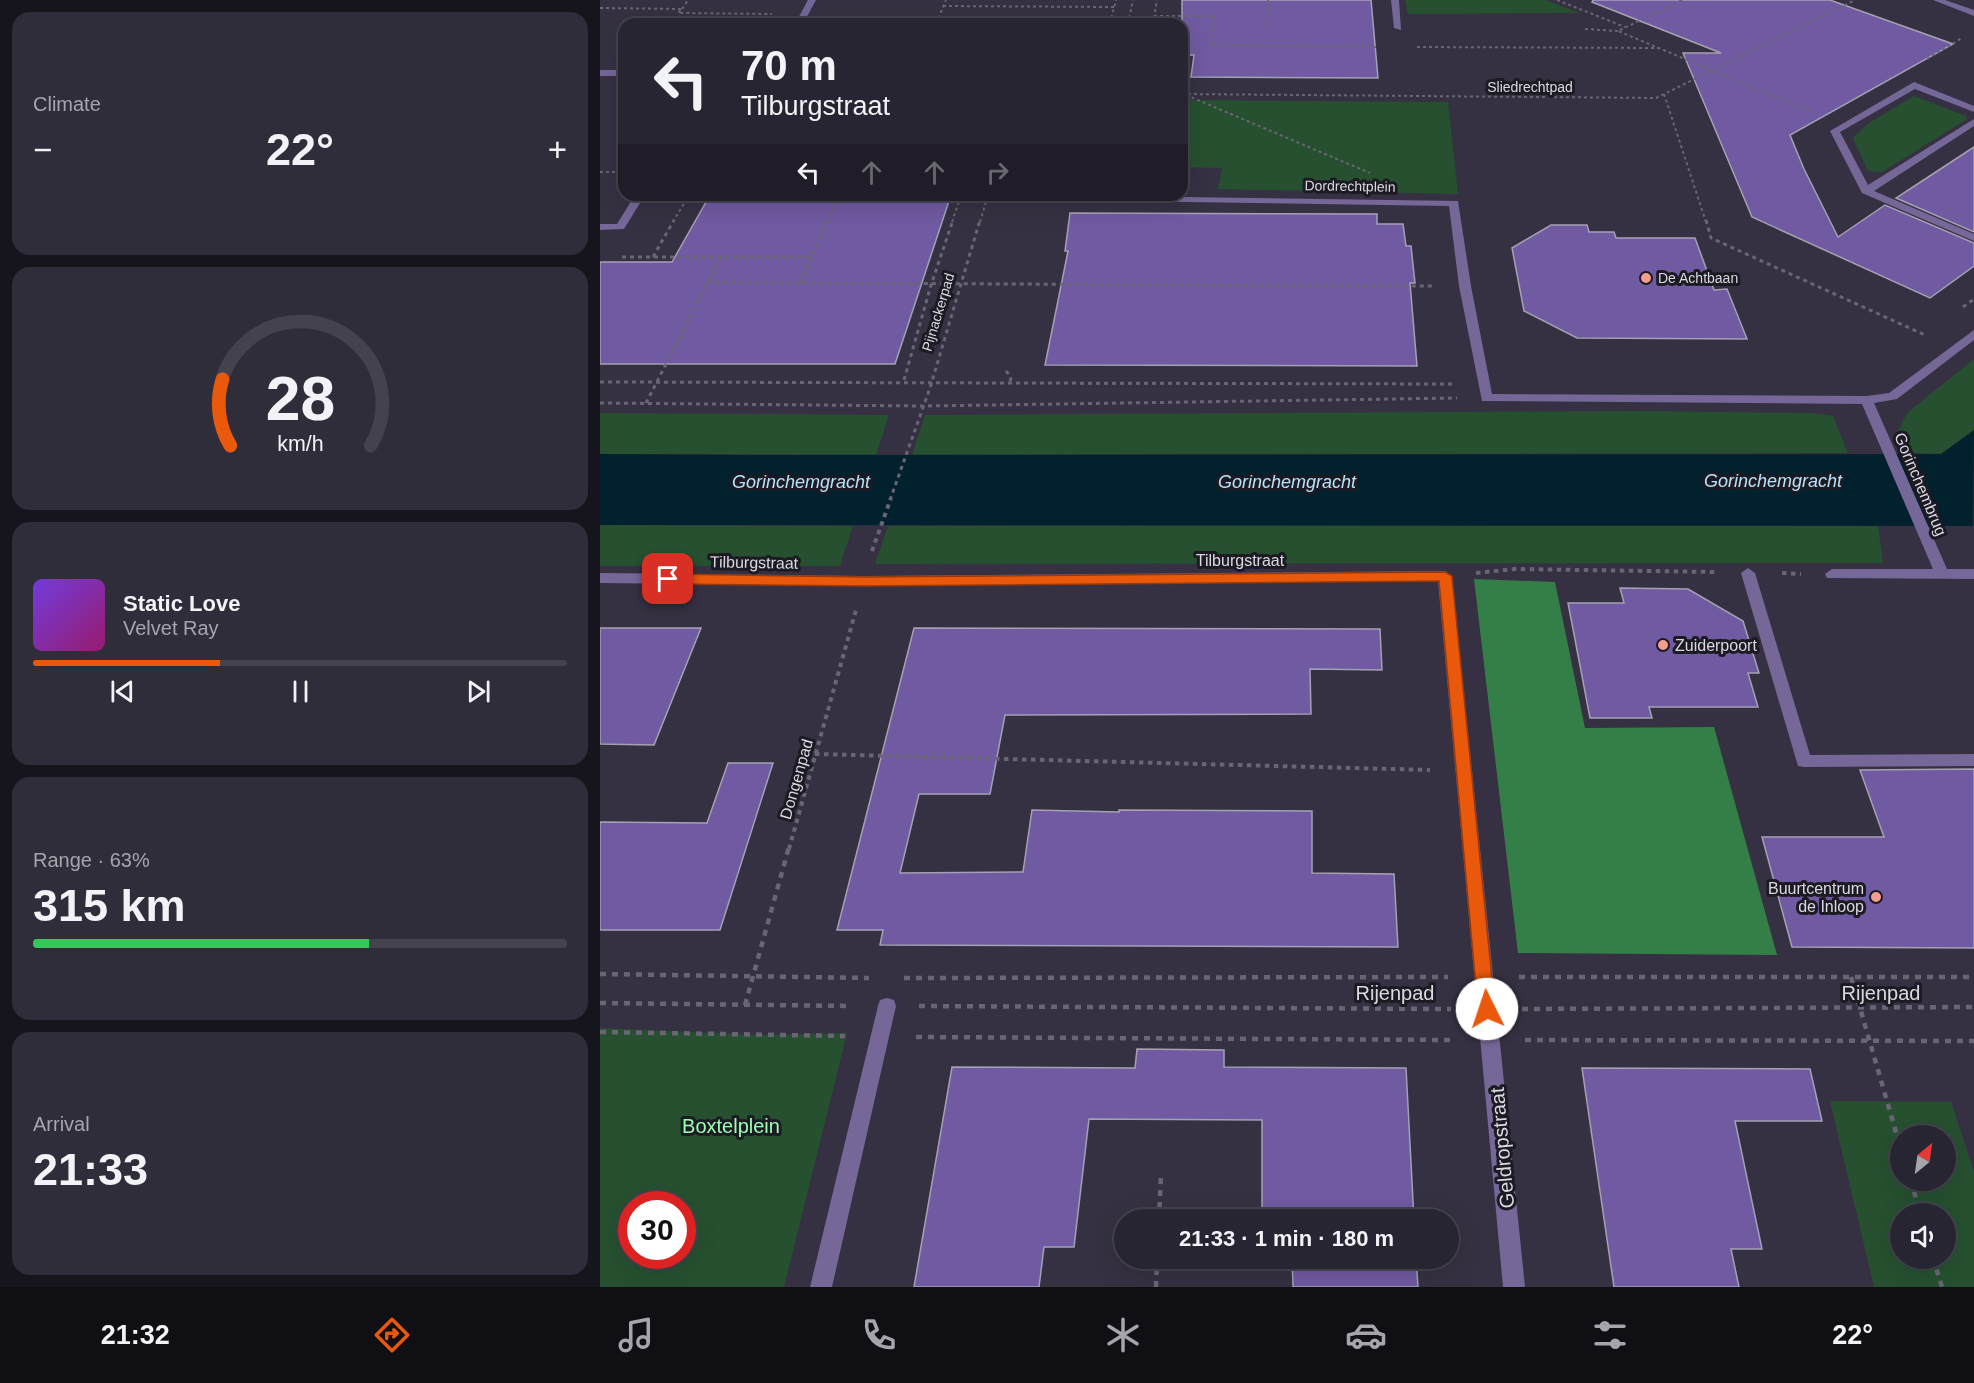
<!DOCTYPE html>
<html lang="en">
<head>
<meta charset="utf-8">
<style>
  body { margin:0; font-family:Helvetica,sans-serif; background:#302d3a; color:#f1f3f6; height:100vh; display:flex; flex-direction:column; font-size:22px; white-space:nowrap }
  * { box-sizing:border-box; margin:0 }
  p { font-size:20px; color:#a5a5ac }
  .icon { flex:none; width:33px; height:33px; fill:none; stroke:currentColor; stroke-width:2; stroke-linecap:round; stroke-linejoin:round }
  .map { position:relative; flex:1; overflow:hidden }
  .sheet { display:flex; flex-direction:column; gap:12px; padding:12px; background:#16141c; width:600px }
  .sheet>* { flex:none }
  .guide { position:absolute; left:18px; top:18px; width:570px; height:183px; border-radius:18px; box-shadow:0 6px 24px #0002,0 0 0 2px #44424d; background:#282532; color:#f1f3f6; overflow:hidden }
  .needle { width:39px; rotate:29deg }
  .fabs { position:absolute; left:1290px; top:1125px; display:grid; gap:12px }
  .fabs a { display:grid; place-items:center; width:66px; height:66px; border-radius:50%; background:#282532; box-shadow:0 6px 24px #0002,0 0 0 2px #44424d; font-size:30px }
  .speed { position:absolute; left:18px; top:1191px; display:flex; gap:12px; font-size:30px; font-weight:700; text-align:center }
  .speed>* { display:grid; place-content:center; width:78px; height:78px; border-radius:50%; background:#282532; box-shadow:0 6px 24px #0002,0 0 0 2px #44424d; line-height:1 }
  .speed .limit { border:9px solid #d22; background:#fff; color:#111 }
  .pin { position:absolute; display:grid; place-items:center; width:51px; height:51px; color:#fff; margin:-26px; border-radius:12px; box-shadow:0 3px 9px #0006 }
  .me { position:absolute; width:66px; margin:-33px; rotate:356deg; stroke-linejoin:round; filter:drop-shadow(0 0 4px #0008) }
  .turn { display:flex; align-items:center; gap:21px; height:126px; padding:0 24px; font-size:27px }
  .turn .icon { width:78px; height:78px; stroke-width:2.5 }
  .turn b { display:block; font-size:42px; line-height:51px }
  .lanes { display:flex; align-items:center; height:57px; padding:0 24px; background:#0003; justify-content:center; gap:30px; direction:ltr }
  .lanes .off { opacity:.35 }
  .big { font-size:45px; font-weight:800; line-height:1.1 }
  .sheet .widget { flex:1; display:flex; flex-direction:column; justify-content:center; gap:9px; min-width:0; padding:0 21px; border-radius:18px; background:#302d3a }
  .sheet .dial { align-items:center; gap:0 }
  .dial svg { height:156px; overflow:visible; fill:none; stroke:#44424d; stroke-width:7; stroke-linecap:round; text-anchor:middle }
  .dial text { fill:#f1f3f6; stroke:none }
  .song { display:flex; align-items:center; gap:18px }
  .cover { width:72px; height:72px; border-radius:9px; background:linear-gradient(135deg,hsl(260 70% 55%),hsl(320 70% 35%)) }
  .played { height:6px; border-radius:3px; background:linear-gradient(90deg,#ea580c 35%,#44424d 35%) }
  .keys { display:flex; justify-content:space-around; direction:ltr }
  .heat { display:flex; justify-content:space-between; align-items:center; font-size:33px; direction:ltr }
  .charge { height:9px; border-radius:4px; background:linear-gradient(90deg,#34c759 63%,#44424d 0) }
  .trip { position:absolute; left:514px; top:1209px; width:345px; height:60px; border-radius:30px; background:#282532; box-shadow:0 6px 24px #0002,0 0 0 2px #44424d; font-weight:800; line-height:60px; text-align:center }
  .tabs { display:flex; height:96px; justify-content:space-around; align-items:center; background:#100f14; color:#a5a5ac }
  .tabs .icon { width:42px; height:42px }
  .tabs .active { color:#ea580c }
  .tabs b { font-size:27px; color:#f1f3f6 }
  main { display:flex; flex:1; min-height:0 }
  .map>svg:first-child { display:block }
</style>
</head>
<body>
<main>
<section class="sheet">
<div class="widget"><p>Climate</p>
<div class="heat"><a>−</a><b class="big">22°</b><a>+</a></div>
</div>
<div class="widget dial"><svg viewBox="0 0 100 80">
<path d="M14 69A42 42 0 1 1 86 69"/>
<path d="M14 69A42 42 0 0 1 10 35" stroke="#ea580c"/>
<text x="50" y="56" font-size="32" font-weight="700">28</text>
<text x="50" y="72" font-size="11">km/h</text>
</svg></div>
<div class="widget">
<div class="song"><i class="cover"></i><div><b>Static Love</b><p>Velvet Ray</p></div></div>
<div class="played"></div>
<div class="keys"><svg class="icon" aria-label="previous" viewBox="0 0 24 24"><path d="M18 5L8 12l10 7zM5 5v14"/></svg><svg class="icon" aria-label="pause" viewBox="0 0 24 24"><path d="M8 5v14M16 5v14"/></svg><svg class="icon" aria-label="next" viewBox="0 0 24 24"><path d="M6 5l10 7-10 7zM19 5v14"/></svg></div>
</div>
<div class="widget"><p>Range · 63%</p><b class="big">315 km</b><div class="charge"></div></div>
<div class="widget"><p>Arrival</p><b class="big">21:33</b></div>
</section>
<div class="map">
<svg width="1374" height="1287" viewBox="0 0 1374 1287">
  <rect width="100%" height="100%" fill="#363142"/>
  <!-- green -->
  <g fill="#265030" fill-rule="evenodd">
    <polygon points="805,0 945,0 979,13 808,14"/>
    <polygon points="1314,96 1366,116 1367,119 1282,172 1268,171 1253,138 1269,123"/>
    <polygon points="587,100 848,102 858,194 618,189 622,168 582,167"/>
    <polygon points="1374,359 1374,430 1341,454 1308,453 1298,431 1307,413"/>
    <polygon points="1037,411 1209,413 1233,416 1248,453 312,455 325,415"/>
    <polygon points="0,413 289,415 276,455 0,454"/>
    <polygon points="0,525 253,526 240,566 0,566"/>
    <polygon points="708,525 1278,526 1283,563 275,564 288,526"/>
    <path d="M0,1028L159,1035L247,1033L184,1287H0ZM32,1204H82V1256H32Z"/>
    <path d="M1230,1101L1351,1102L1374,1172V1287H1274ZM1300,1136H1346V1180H1300ZM1300,1214H1346V1258H1300Z"/>
  </g>
  <!-- forest -->
  <polygon fill="#347e48" points="874,579 955,582 985,728 1114,727 1177,955 918,953"/>
  <!-- water -->
  <polygon fill="#01212e" points="1374,430 1373,526 0,525 0,454 178,455 1341,454"/>
  <!-- building -->
  <g fill="#705aa1" stroke="#a5a0b4" stroke-width="1.5">
    <polygon points="582,0 771,0 778,78 591,77 594,55 582,55"/>
    <polygon points="993,0 1230,0 1353,44 1190,135 1204,169 1238,237 1285,205 1374,243 1374,266 1330,298 1152,217 1083,53 1121,53 992,2"/>
    <polygon points="1374,147 1374,232 1296,198 1313,187"/>
    <polygon points="110,195 351,195 295,364 0,364 0,262 72,262"/>
    <polygon points="470,213 777,214 777,224 803,224 806,246 811,246 815,283 810,283 817,366 445,365 468,251 465,251"/>
    <polygon points="951,225 987,225 989,232 1014,232 1016,238 1095,238 1114,290 1127,289 1147,339 977,338 924,311 912,248"/>
    <polygon points="1020,588 1088,589 1143,621 1159,673 1148,673 1158,707 1049,707 1052,718 990,718 968,603 1024,603"/>
    <polygon points="0,628 101,628 54,745 0,744"/>
    <polygon points="314,628 780,629 782,670 710,669 711,714 405,715 390,794 319,794 300,873 423,872 432,810 519,812 519,810 712,811 712,873 794,874 798,947 280,945 283,930 237,930"/>
    <polygon points="128,763 173,763 120,930 0,930 0,822 107,823"/>
    <polygon points="1374,769 1374,948 1192,947 1162,837 1284,837 1260,770"/>
    <polygon points="537,1049 624,1050 624,1067 806,1068 814,1220 662,1220 662,1120 489,1119 474,1247 444,1247 439,1287 314,1287 352,1067 535,1068"/>
    <polygon points="982,1068 1210,1069 1222,1121 1135,1121 1162,1249 1131,1249 1139,1287 1014,1287"/>
    <polygon points="692,1258 816,1258 818,1287 693,1287"/>
  </g>
  <g fill="none" stroke-linecap="round" stroke-linejoin="round">
    <!-- path-far3 -->
    <g stroke="#696574" stroke-width="2" stroke-dasharray="3 3" stroke-linecap="butt">
      <polyline points="668,0 668,28"/>
      <polyline points="957,0 1025,27"/>
      <polyline points="1082,0 1018,31 1214,113"/>
      <polyline points="343,6 514,7"/>
      <polyline points="0,8 82,9 78,13 172,14"/>
      <polyline points="82,9 88,0"/>
      <polyline points="554,16 614,16 613,28 619,28"/>
      <polyline points="336,24 346,0"/>
      <polyline points="510,24 516,0"/>
      <polyline points="528,24 533,0"/>
      <polyline points="553,24 557,0"/>
      <polyline points="613,28 611,45 776,47"/>
      <polyline points="985,29 1018,31"/>
      <polyline points="817,47 1059,48"/>
      <polyline points="1327,59 1362,38"/>
      <polyline points="582,94 1056,98 1255,0"/>
      <polyline points="1064,94 1106,222"/>
      <polyline points="586,95 770,173"/>
      <polyline points="0,172 24,172"/>
      <polyline points="73,222 89,195"/>
      <polyline points="227,222 240,195"/>
      <polyline points="352,222 361,195"/>
      <polyline points="380,222 388,195"/>
    </g>
    <!-- path-far2 -->
    <g stroke="#696574" stroke-width="3" stroke-dasharray="4 4" stroke-linecap="butt">
      <polyline points="1106,220 1111,238 1325,335"/>
      <polyline points="22,257 211,257 228,220"/>
      <polyline points="53,257 74,220"/>
      <polyline points="211,257 200,283 834,286"/>
      <polyline points="108,282 200,283"/>
      <polyline points="1363,307 1374,299"/>
      <polyline points="406,371 411,377 410,383"/>
      <polyline points="304,380 331,285 353,220"/>
      <polyline points="0,382 853,384"/>
      <polyline points="0,403 323,406 857,398"/>
      <polyline points="46,403 121,257"/>
      <polyline points="290,500 330,388 380,220"/>
    </g>
    <!-- path-far1 -->
    <g stroke="#696574" stroke-width="4" stroke-dasharray="4.5 4.5" stroke-linecap="butt">
      <polyline points="272,551 291,498"/>
      <polyline points="876,573 914,569 1117,572"/>
      <polyline points="1182,573 1201,574"/>
      <polyline points="215,754 830,770"/>
      <polyline points="189,849 256,610"/>
    </g>
    <!-- path -->
    <g stroke="#696574" stroke-width="4.5" stroke-dasharray="6 6" stroke-linecap="butt">
      <polyline points="0,974 269,978"/>
      <polyline points="919,977 1374,977"/>
      <polyline points="1251,977 1300,1146"/>
      <polyline points="304,978 848,977"/>
      <polyline points="0,1003 251,1006"/>
      <polyline points="145,1005 189,847"/>
      <polyline points="319,1006 851,1009"/>
      <polyline points="922,1009 1374,1007"/>
      <polyline points="0,1032 245,1036"/>
      <polyline points="316,1037 854,1040"/>
      <polyline points="925,1040 1374,1041"/>
      <polyline points="1311,1180 1320,1214"/>
      <polyline points="559,1220 561,1175"/>
      <polyline points="1333,1258 1342,1287"/>
      <polyline points="556,1287 557,1258"/>
    </g>
    <!-- minor -->
    <g fill="#756798" fill-rule="evenodd">
      <polygon points="208,0 216,0 203,24 195,24"/>
      <polygon points="791,0 799,0 801,30 794,28"/>
      <polygon points="1333,0 1345,0 1374,10 1374,16"/>
      <rect x="0" y="70" width="24" height="6"/>
      <polygon points="1314,82 1374,106 1374,112 1315,89 1240,132 1268,185 1374,119 1374,126 1274,191 1374,234 1374,241 1262,193 1230,131"/>
      <polygon points="35,195 45,195 24,229 0,230 0,224 17,224"/>
      <polygon points="441,195 858,201 871,286 892,394 1267,396 1289,393 1374,330 1374,340 1297,399 1274,403 1347,569 1374,569 1374,579 1227,578 1225,574 1232,569 1333,569 1262,404 882,401 859,286 849,206 449,200"/>
      <polygon points="1148,568 1155,573 1210,755 1374,754 1374,766 1204,767 1198,766 1141,573"/>
      <polygon points="845,571 852,576 925,1287 903,1287 838,581 264,586 0,583 0,573 264,576"/>
      <polygon points="287,998 294,1000 296,1006 232,1287 210,1287 278,1006 280,1000"/>
    </g>
  </g>
  <!-- route -->
  <polygon fill="#ea580c" stroke="#983908" stroke-width="1.5" points="845,572 852,576 895,1009 893,1014 887,1016 881,1014 878,1009 839,581 264,586 68,584 61,579 68,574 264,577"/>
  <!-- markers -->
  <g fill="#f59d8e" stroke="#1c1a22" stroke-width="2">
    <circle cx="1046" cy="278" r="6"/>
    <circle cx="1063" cy="645" r="6"/>
    <circle cx="1276" cy="897" r="6"/>
  </g>
  <g text-anchor="middle" stroke-width="6" stroke-linejoin="round" paint-order="stroke">
    <!-- far-street labels -->
    <g font-size="14" fill="#dbd8e3" stroke="#1c1a22">
      <text x="930" y="92">Sliedrechtpad</text>
      <text transform="translate(750 186) rotate(1)" y="5">Dordrechtplein</text>
      <text transform="translate(338 312) rotate(-73)" y="5">Pijnackerpad</text>
    </g>
    <!-- far-poi labels -->
    <g font-size="14" fill="#dbd8e3" stroke="#1c1a22" text-anchor="start">
      <text x="1058" y="283">De Achtbaan</text>
    </g>
    <!-- street labels -->
    <g font-size="16" fill="#dbd8e3" stroke="#1c1a22">
      <text transform="translate(1321 484) rotate(67)" y="6">Gorinchembrug</text>
      <text x="640" y="566">Tilburgstraat</text>
      <text transform="translate(154 562) rotate(1)" y="6">Tilburgstraat</text>
      <text transform="translate(196 779) rotate(-74)" y="6">Dongenpad</text>
    </g>
    <!-- poi labels -->
    <g font-size="16" fill="#dbd8e3" stroke="#1c1a22" text-anchor="start">
      <text x="1075" y="651">Zuiderpoort</text>
      <text x="1264" y="894" text-anchor="end">Buurtcentrum<tspan x="1264" dy="18">de Inloop</tspan></text>
    </g>
    <!-- water labels -->
    <g font-size="18" font-style="italic" fill="#b6e3fa" stroke="#1c1a22">
      <text x="1173" y="487">Gorinchemgracht</text>
      <text x="201" y="488">Gorinchemgracht</text>
      <text x="687" y="488">Gorinchemgracht</text>
    </g>
    <!-- near-street labels -->
    <g font-size="20" fill="#dbd8e3" stroke="#1c1a22">
      <text x="795" y="1000">Rijenpad</text>
      <text x="1281" y="1000">Rijenpad</text>
      <text transform="translate(902 1148) rotate(-95)" y="7">Geldropstraat</text>
    </g>
    <!-- near-park labels -->
    <g font-size="20" fill="#9bffb2" stroke="#1c1a22">
      <text x="131" y="1133">Boxtelplein</text>
    </g>
  </g>
</svg>
<div class="fabs">
<a><svg class="needle" viewBox="-14 -14 28 28"><path d="M0-13l5 13h-10z" fill="#e53935"/><path d="M0 13l5-13h-10z" fill="#a5a5ac"/></svg></a>
<a><svg class="icon" aria-label="sound" viewBox="0 0 24 24"><path d="M4 9h4l5-4v14l-5-4H4zM17 9q2 3 0 6"/></svg></a>
</div>
<div class="speed"><div class="limit">30</div></div>
<div class="pin" style="left:68px;top:579px;background:#d93025"><svg class="icon" aria-label="arrive" viewBox="0 0 24 24"><path d="M6 21V4h12l-3 4 3 4H6"/></svg></div>
<svg class="me" style="left:887px;top:1009px" viewBox="-20 -20 40 40"><circle r="19" fill="#fff"/><path d="M0-13L10 11 0 6-10 11z" fill="#ea580c"/></svg>
<div class="trip">21:33 · 1 min · 180 m</div>
<div class="guide">
<div class="turn"><svg class="icon" aria-label="left" viewBox="0 0 24 24"><path d="M17 20v-9H6M10 6l-5 5 5 5"/></svg><div><b>70 m</b>Tilburgstraat</div></div>
<div class="lanes"><svg class="icon" aria-label="left" viewBox="0 0 24 24"><path d="M17 20v-9H6M10 6l-5 5 5 5"/></svg><svg class="icon off" aria-label="ahead" viewBox="0 0 24 24"><path d="M12 20V5M6 11l6-6 6 6"/></svg><svg class="icon off" aria-label="ahead" viewBox="0 0 24 24"><path d="M12 20V5M6 11l6-6 6 6"/></svg><svg class="icon off" aria-label="right" viewBox="0 0 24 24"><path d="M7 20v-9h11M14 6l5 5-5 5"/></svg></div>
</div>
</div>
</main>
<nav class="tabs">
<b>21:32</b>
<svg class="icon active" aria-label="directions" viewBox="0 0 24 24"><path d="M12 3l9 9-9 9-9-9zM9 14v-3h6M13 9l2 2-2 2"/></svg>
<svg class="icon" aria-label="music" viewBox="0 0 24 24"><path d="M9 18V5l10-2v13"/><circle cx="6" cy="18" r="3"/><circle cx="16" cy="16" r="3"/></svg>
<svg class="icon" aria-label="phone" viewBox="0 0 24 24"><path d="M5 4h4l2 5-3 2q2 4 5 5l2-3 5 2v4C11 20 4 13 5 4z"/></svg>
<svg class="icon" aria-label="climate" viewBox="0 0 24 24"><path d="M12 3v18M4 7l16 10M4 17L20 7"/></svg>
<svg class="icon" aria-label="car" viewBox="0 0 24 24"><path d="M5 17H2v-5l4-1 3-4h7l3 4 3 1v5h-3M9 17h6M6 11h13"/><circle cx="7" cy="17" r="2"/><circle cx="17" cy="17" r="2"/></svg>
<svg class="icon" aria-label="filters" viewBox="0 0 24 24"><path d="M4 7h16M4 17h16"/><circle cx="9" cy="7" r="2"/><circle cx="15" cy="17" r="2"/></svg>
<b>22°</b>
</nav>
</body>
</html>
